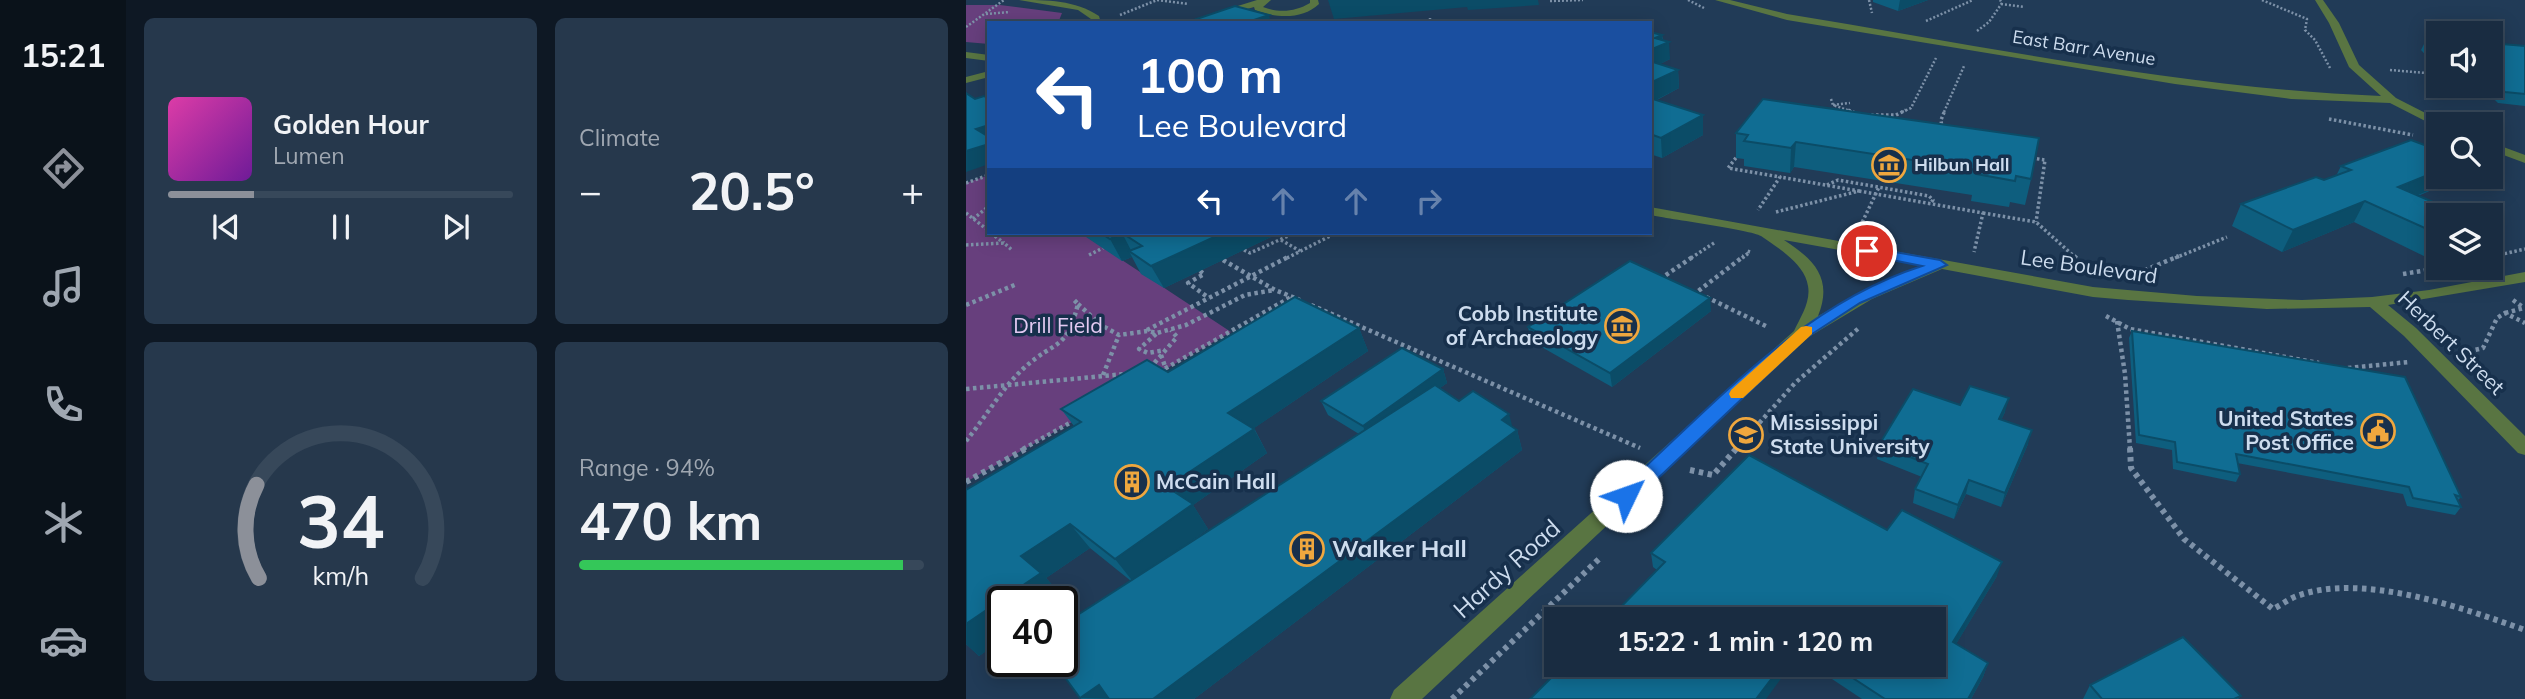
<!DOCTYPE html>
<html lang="en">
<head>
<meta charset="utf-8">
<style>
  body { margin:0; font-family:Mulish,sans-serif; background:#26384c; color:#f1f3f6; height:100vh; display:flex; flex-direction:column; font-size:26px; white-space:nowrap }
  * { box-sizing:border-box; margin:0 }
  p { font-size:23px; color:#9fa7b1 }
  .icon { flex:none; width:38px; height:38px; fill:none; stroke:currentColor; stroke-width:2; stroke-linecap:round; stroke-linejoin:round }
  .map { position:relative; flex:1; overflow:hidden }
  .side { display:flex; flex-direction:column; gap:18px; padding:18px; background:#0e1824; width:840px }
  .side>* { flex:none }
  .hud { position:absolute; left:21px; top:21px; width:665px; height:214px; border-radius:0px; box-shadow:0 4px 18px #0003,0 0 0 2px #37485a; background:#1a4fa0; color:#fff; overflow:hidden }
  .controls { position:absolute; left:1460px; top:21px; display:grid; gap:14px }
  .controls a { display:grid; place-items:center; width:77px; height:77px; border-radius:0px; background:#192c41; box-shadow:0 4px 18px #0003,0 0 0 2px #37485a; font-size:35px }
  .speed { position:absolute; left:21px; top:586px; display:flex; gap:14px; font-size:35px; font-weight:700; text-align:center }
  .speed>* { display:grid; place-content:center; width:91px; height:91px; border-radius:50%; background:#192c41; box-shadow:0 4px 18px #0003,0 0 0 2px #37485a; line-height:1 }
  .speed .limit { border:4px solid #111; border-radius:10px; background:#fff; color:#111 }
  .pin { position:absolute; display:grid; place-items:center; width:60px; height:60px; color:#fff; margin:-30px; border:4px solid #fff; border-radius:50%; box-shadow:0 2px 7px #0007 }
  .me { position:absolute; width:77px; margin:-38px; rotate:48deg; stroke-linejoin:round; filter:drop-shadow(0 0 5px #0008) }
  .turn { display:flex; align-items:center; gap:24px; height:147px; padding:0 35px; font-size:32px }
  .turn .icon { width:91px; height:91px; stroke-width:2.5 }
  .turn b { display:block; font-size:49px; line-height:60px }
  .lanes { display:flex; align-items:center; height:66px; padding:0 35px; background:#0003; justify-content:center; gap:35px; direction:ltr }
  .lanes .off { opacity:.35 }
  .big { font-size:52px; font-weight:700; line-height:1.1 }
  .side .widget { flex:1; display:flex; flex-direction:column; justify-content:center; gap:10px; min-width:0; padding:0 24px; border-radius:10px; background:#26384c }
  .side .dial { align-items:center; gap:0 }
  .dial svg { height:182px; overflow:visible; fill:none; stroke:#37485a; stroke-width:7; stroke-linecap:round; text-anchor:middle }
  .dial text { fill:#f1f3f6; stroke:none }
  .song { display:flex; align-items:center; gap:21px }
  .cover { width:84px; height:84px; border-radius:10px; background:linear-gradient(135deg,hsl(320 70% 55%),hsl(280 70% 35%)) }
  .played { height:7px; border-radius:4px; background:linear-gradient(90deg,#8c9099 25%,#37485a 25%) }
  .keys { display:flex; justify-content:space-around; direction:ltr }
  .heat { display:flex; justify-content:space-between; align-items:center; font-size:38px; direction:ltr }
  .charge { height:10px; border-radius:5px; background:linear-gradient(90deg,#34c759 94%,#37485a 0) }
  .side .tiles { flex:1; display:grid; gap:18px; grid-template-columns:repeat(2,1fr) }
  .trip { position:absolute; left:578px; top:607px; width:402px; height:70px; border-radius:0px; background:#192c41; box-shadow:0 4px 18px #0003,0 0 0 2px #37485a; font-weight:700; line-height:70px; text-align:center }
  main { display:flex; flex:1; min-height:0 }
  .tabs { display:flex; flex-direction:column; width:126px; justify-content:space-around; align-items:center; background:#0a121a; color:#9fa7b1 }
  .tabs .icon { width:49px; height:49px }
  .tabs .active { color:#8c9099 }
  .tabs b { font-size:32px; color:#f1f3f6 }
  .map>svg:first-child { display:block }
</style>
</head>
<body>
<main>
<nav class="tabs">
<b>15:21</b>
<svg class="icon active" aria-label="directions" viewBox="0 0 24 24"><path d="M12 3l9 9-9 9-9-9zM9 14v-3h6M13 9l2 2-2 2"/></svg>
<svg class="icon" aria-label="music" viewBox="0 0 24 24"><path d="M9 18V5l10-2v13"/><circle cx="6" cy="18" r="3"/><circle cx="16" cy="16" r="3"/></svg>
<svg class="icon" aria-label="phone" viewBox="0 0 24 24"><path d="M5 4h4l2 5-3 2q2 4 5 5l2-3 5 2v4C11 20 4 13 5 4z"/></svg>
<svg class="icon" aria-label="climate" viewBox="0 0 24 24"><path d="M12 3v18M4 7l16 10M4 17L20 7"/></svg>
<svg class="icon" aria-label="car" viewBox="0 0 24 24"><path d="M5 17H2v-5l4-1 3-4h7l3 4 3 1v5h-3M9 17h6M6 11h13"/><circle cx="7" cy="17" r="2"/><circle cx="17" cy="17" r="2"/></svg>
</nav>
<section class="side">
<div class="tiles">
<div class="widget">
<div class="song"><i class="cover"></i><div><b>Golden Hour</b><p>Lumen</p></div></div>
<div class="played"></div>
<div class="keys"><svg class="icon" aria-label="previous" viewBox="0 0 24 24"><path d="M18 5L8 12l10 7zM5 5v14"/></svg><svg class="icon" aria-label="pause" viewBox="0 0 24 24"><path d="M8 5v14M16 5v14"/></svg><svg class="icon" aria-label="next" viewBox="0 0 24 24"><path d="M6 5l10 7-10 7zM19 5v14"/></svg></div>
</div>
<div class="widget"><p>Climate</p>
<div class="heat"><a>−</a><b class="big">20.5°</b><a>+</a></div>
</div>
<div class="widget dial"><svg viewBox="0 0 100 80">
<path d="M14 69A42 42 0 1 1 86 69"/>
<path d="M14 69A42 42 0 0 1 13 28" stroke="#8c9099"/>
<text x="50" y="56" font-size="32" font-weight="700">34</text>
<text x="50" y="72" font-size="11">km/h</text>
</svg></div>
<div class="widget"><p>Range · 94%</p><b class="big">470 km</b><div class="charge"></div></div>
</div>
</section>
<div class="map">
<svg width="1559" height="699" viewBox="0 0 1559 699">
  <rect width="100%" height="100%" fill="#213b57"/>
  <!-- green -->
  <g fill="#673f7d">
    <polygon points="0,5 34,5 96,13 92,23 23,23 23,44 0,42"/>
    <polygon points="23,175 23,233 115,233 265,332 0,482 0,183"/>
  </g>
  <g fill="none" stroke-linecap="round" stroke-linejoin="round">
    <!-- path-far3 -->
    <g stroke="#7d91a8" stroke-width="2.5" stroke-dasharray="2 2" stroke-linecap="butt">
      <polyline points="722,0 738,8"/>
      <polyline points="903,0 906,13"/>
      <polyline points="1296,0 1341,19 1339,30 1349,40 1364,68"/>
      <polyline points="584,1 617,0"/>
      <polyline points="1035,4 1058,7"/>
      <polyline points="20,14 44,12"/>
      <polyline points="154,15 191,0 222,4"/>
      <polyline points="464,18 464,23"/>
      <polyline points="960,21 1007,0"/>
      <polyline points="53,23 68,20"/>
      <polyline points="0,27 38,0"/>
      <polyline points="1011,31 1023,22 1036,3 1034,0"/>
      <polyline points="1424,70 1472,74"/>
      <polyline points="865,99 867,105 887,112"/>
      <polyline points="867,105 884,103"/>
      <polyline points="936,112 945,108 970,58"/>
      <polyline points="978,112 998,66"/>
    </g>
    <!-- path-far2 -->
    <g stroke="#7d91a8" stroke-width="3.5" stroke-dasharray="2.5 2.5" stroke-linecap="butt">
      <polyline points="882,110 892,114"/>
      <polyline points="900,115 930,115 940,110"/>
      <polyline points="1363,119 1447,135"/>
      <polyline points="976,129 975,120 979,110"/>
      <polyline points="773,154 762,168 814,177 792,210"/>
      <polyline points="1066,158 1079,160 1070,222"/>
      <polyline points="0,183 23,175"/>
      <polyline points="861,185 872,180 963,196 967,200 964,204"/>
      <polyline points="893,191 1017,213 1008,252"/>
      <polyline points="810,212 893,191 814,177"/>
      <polyline points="0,213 23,231"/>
      <polyline points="1017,213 1070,222 1110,258"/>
      <polyline points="7,219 23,206"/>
      <polyline points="892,231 913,187"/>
      <polyline points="25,233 38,243"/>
      <polyline points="315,240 334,251"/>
      <polyline points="0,245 38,243 46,250"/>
      <polyline points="278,250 284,253 329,233"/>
      <polyline points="123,255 137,248"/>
      <polyline points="1524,257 1559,249"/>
      <polyline points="321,258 370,233"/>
      <polyline points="725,258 748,243"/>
      <polyline points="776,258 784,252 781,251"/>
      <polyline points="1209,258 1261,237"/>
    </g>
    <!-- path-far1 -->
    <g stroke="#7d91a8" stroke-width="4.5" stroke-dasharray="3.5 3.5" stroke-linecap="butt">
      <polyline points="1108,256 1123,270"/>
      <polyline points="1524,257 1527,256"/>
      <polyline points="257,260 309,290 334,300"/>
      <polyline points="234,271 238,274 222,283 243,298"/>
      <polyline points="1172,273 1213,256"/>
      <polyline points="1437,274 1474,268"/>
      <polyline points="694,279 728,256"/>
      <polyline points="727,295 778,256"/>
      <polyline points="740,297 802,327"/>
      <polyline points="1547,300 1558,308"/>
      <polyline points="112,304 135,325 153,335 181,331 191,333 220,325 279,295 308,290"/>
      <polyline points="0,305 51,284"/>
      <polyline points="345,305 674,448"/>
      <polyline points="1539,313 1558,308"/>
      <polyline points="1140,316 1164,329 1353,363"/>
      <polyline points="1151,321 1159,374 1164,449"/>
      <polyline points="181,330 324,256"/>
      <polyline points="190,334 173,349 182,353 199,350"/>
      <polyline points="1496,353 1517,348 1531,318 1539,313 1559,323"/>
      <polyline points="195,355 200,369"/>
      <polyline points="184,368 211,337 205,330"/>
      <polyline points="1382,368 1443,362"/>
      <polyline points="193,372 325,297"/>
      <polyline points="137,375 153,335"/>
      <polyline points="0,389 159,374"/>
      <path d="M0,441C19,418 36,388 58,368C90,339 100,352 112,304L108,300"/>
      <polyline points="57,449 109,420"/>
      <polyline points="770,449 829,383 894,327"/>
    </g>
    <!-- path -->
    <g stroke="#7d91a8" stroke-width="6" stroke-dasharray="4.5 4.5" stroke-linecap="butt">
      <path d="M1164,448L1165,468L1218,539L1307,609C1315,605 1323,599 1331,596C1396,572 1497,608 1559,630"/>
      <polyline points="724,470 747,475 771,448"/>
      <polyline points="0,482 61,448"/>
      <polyline points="486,699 634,558"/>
    </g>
    <!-- minor -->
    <g fill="#597542" fill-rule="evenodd">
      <path d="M53,0C81,0 109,0 133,16L135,23H125V19L112,10Z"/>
      <path d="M291,0H305L297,7C313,13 329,12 344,3V0H352L353,4C336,20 310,18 289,10L288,7L233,23H217Z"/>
      <path d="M749,0H764L821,14C1018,46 1215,88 1415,96L1383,67L1363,23L1349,0H1357L1373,23L1393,65L1430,98L1481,124L1471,127L1424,103L1325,99L1209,84L821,20Z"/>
      <polygon points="0,52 23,55 23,61 0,58"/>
      <polygon points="23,71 23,77 0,83 0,77"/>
      <polygon points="1524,142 1559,155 1559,163 1524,150"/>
      <path d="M684,207L1127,287L1231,296L1336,300L1406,297L1463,290L1559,272V282L1422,305L1450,328L1559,436V455L1552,453L1438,336L1404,307L1301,309L1162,300L1127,297L976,269L906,299L841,338L456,699H424L428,690L828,331C834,318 845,302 842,286C839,264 812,248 795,236C785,230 703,219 684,215ZM818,240L957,265L912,284L852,316C867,279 849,260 818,240Z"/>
    </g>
  </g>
  <!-- wall -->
  <g fill="#0e5e7e">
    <polygon points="907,0 962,0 932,11 907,2"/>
    <polygon points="684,32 696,35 697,40 704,59 694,64 712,70 713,88 691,100 737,115 737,135 696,158 684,154"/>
    <polygon points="1460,40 1472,41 1472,68 1455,50"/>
    <polygon points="1524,43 1559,46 1559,106 1532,103 1522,93 1494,91 1489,86 1524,86"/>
    <polygon points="797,99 1065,179 1059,205 1044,202 1043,207 1005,201 1006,195 828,167 824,173 778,166 778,159 770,158 770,133"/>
    <polygon points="1375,166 1472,177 1489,177 1486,181 1452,196 1472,215 1472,255 1464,259 1388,222 1316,252 1266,226 1275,204 1370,176"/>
    <polygon points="114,233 306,233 307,236 198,288 175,274 166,257 156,261"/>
    <polygon points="745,311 646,387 565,341 562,327"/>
    <polygon points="393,328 402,351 288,428 301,453 227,505 242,529 215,549 393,434 362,415 355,401 477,369 481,383 474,388 493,401 551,430 556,450 228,699 115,699 90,665 108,653 165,581 124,548 80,578 97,597 13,656 0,644 0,490 108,426 95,409 202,372"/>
    <polygon points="1166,331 1495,497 1492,500 1495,507 1489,515 1441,506 1437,494 1271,463 1274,474 1270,482 1207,469 1206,450 1170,443 1163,338"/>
    <polygon points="994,405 1039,412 1035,420 1062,444 1035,507 1000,494 988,519 947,503 949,489 956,477 911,459 913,445"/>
    <polygon points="921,530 1031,576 990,644 1022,663 1017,677 1005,699 896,699 845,665 968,665 691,570 687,567 685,553"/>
    <polygon points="1124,685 1275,696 1272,699 1117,699"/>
  </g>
  <!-- shaded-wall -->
  <g fill="#0b4c67">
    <polygon points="362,0 572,0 573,5 502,10 501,7 368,19"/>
    <polygon points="934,0 962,0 932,11"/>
    <polygon points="303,15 305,23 279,23"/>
    <polygon points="696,35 697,45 703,42 704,59 684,69 684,50 689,38"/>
    <polygon points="712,70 713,88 684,103 684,83"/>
    <polygon points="737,115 737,135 696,158 695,138"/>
    <polygon points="23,125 23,164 0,172 0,151 10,129"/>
    <polygon points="830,142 828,167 824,173 825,148"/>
    <polygon points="1472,171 1472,177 1489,177 1486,181 1420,208 1432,187"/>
    <polygon points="1399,201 1388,222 1316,252 1327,230"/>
    <polygon points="156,233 167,254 163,251 166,257 156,261 144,239"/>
    <polygon points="257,233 306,233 307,236 198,288 185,266"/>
    <polygon points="1472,247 1472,255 1464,259"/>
    <polygon points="744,298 745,311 646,387 644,373"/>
    <polygon points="393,328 402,351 275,437 262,413"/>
    <polygon points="477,369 481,383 402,440 397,426"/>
    <polygon points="1043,398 1039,412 1029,433 1033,419"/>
    <polygon points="543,414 548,433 551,430 556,450 228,699 187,699"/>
    <polygon points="288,429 301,453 227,505 242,529 168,583 149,559 201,487"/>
    <polygon points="1066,430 1062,444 1035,507 1039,493"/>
    <polygon points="1003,480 1000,494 988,519 992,505"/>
    <polygon points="104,524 124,548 80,578 97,597 90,602 37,602 37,640 13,656 0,644 0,624 55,556"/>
    <polygon points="1036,562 1031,576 983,656 987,642"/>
    <polygon points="1022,663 1017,677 1005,699 1002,699"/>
    <polygon points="816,665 825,665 800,699 790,699"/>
    <polygon points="133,685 147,699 114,698"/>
  </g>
  <!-- building -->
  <g fill="#106d93" stroke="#0b4c67" stroke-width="2">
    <polygon points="269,6 303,15 279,23 197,23 208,20 219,23"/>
    <polygon points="684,32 696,35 689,38 703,42 684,50"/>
    <polygon points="1460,40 1472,41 1472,52"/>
    <polygon points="1524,43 1559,46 1559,94 1539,92 1529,83 1524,82"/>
    <polygon points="684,61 712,70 684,83"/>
    <polygon points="0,93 9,99 18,96 23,99 23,125 10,129 23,137 23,144 0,151"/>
    <polygon points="684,98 737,115 695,138 684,134"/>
    <polygon points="797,99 1073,138 1065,179 1050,176 1049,181 1010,174 1011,170 830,142 825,148 778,141 782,135 770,133"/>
    <polygon points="1445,140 1472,150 1472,171 1432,187 1497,215 1472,215 1472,234 1399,201 1327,230 1275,204 1350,177 1358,180 1385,170 1375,166"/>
    <polygon points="135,233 257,233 185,266 163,251 176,246 156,233 144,239"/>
    <polygon points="664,261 744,298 644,373 562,327"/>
    <polygon points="329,297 393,328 262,413 288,429 201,487 227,504 149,559 104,524 55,556 75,573 0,624 0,490 115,422 95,409 181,360 202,372"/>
    <polygon points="1166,331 1439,377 1495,497 1489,495 1495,507 1447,498 1443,487 1270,454 1274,474 1211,462 1209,442 1173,435"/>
    <polygon points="436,348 477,369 397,426 355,401"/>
    <polygon points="469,385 493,401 507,391 543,414 536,420 551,430 187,699 143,699 133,685 114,698 90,665 108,653 96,638 96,625"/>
    <polygon points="1004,386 1043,398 1033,419 1066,430 1039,493 1003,480 992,505 949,489 962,464 913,445 947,389 994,405"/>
    <polygon points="783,455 921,530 936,510 1036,562 987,642 1022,663 1002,699 919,699 867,665 968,665 968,620 642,620 699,562 685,553"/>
    <polygon points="1217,637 1275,696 1268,699 1136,699 1124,685"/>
    <polygon points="598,665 816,665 790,699 564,699"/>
  </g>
  <!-- route -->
  <path fill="#1a73e8" stroke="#114b97" stroke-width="2" d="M901,247L974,260L981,265L894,303L840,338L667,502H653L651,496L653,491C746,407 834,305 956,266L896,254L894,251Z"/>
  <!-- slow -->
  <polygon fill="#f59e0b" points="840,326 846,327 846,334 777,398 765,398 763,394 765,390 835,327"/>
  <!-- icons -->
  <defs>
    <g id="museum-ring" transform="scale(1.75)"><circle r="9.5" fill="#17304c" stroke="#efa73e" stroke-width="1.5"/><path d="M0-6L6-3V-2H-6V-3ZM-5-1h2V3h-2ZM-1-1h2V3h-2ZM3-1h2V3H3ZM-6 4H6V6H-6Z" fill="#efa73e"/></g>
    <g id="civic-ring" transform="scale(1.75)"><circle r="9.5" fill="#17304c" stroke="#efa73e" stroke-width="1.5"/><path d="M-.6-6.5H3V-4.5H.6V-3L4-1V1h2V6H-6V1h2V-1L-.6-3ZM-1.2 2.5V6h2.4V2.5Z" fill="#efa73e"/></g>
    <g id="university-ring" transform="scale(1.75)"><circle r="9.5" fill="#17304c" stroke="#efa73e" stroke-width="1.5"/><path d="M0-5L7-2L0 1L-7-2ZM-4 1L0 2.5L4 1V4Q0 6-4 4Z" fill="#efa73e"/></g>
    <g id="building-ring" transform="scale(1.75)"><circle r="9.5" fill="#17304c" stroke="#efa73e" stroke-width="1.5"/><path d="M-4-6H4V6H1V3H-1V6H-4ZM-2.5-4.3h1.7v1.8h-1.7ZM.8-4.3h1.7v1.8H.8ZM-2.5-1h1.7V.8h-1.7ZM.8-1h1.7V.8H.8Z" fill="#efa73e"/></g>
  </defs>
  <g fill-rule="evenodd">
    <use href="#museum-ring" x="923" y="165"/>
    <use href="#museum-ring" x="656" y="326"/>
    <use href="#civic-ring" x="1412" y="431"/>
    <use href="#university-ring" x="780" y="435"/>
    <use href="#building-ring" x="166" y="482"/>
    <use href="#building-ring" x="341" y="549"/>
  </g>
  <g text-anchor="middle" stroke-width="7" stroke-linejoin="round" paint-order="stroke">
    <!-- far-street labels -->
    <g font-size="18" fill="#cddcee" stroke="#17304c">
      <text transform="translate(1118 48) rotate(9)" y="6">East Barr Avenue</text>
    </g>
    <!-- far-poi labels -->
    <g font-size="18" font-weight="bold" fill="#cddcee" stroke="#17304c" text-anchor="start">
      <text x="948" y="171">Hilbun Hall</text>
    </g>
    <!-- street labels -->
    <g font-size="21" fill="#cddcee" stroke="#17304c">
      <text transform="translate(1123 267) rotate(8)" y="7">Lee Boulevard</text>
      <text transform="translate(1485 343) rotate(44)" y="7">Herbert Street</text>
    </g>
    <!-- poi labels -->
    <g font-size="21" font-weight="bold" fill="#cddcee" stroke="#17304c" text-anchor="end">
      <text x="632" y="321">Cobb Institute<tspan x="632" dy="24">of Archaeology</tspan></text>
      <text x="1388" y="426">United States<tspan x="1388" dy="24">Post Office</tspan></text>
      <text x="804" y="430" text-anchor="start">Mississippi<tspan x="804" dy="24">State University</tspan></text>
      <text x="190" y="489" text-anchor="start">McCain Hall</text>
    </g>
    <!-- park labels -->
    <g font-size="21" fill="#e3caf2" stroke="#17304c">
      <text x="92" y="333">Drill Field</text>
    </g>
    <!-- near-poi labels -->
    <g font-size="24" font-weight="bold" fill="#cddcee" stroke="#17304c" text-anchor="start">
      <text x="366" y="557">Walker Hall</text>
    </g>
    <!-- near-street labels -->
    <g font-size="24" fill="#cddcee" stroke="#17304c">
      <text transform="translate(541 569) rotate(-42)" y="8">Hardy Road</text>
    </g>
  </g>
</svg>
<div class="controls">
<a><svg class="icon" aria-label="sound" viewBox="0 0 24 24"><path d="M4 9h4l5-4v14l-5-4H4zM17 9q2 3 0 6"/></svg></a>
<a><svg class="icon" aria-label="search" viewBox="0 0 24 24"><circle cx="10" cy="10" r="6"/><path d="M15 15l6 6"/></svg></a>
<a><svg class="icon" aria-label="layers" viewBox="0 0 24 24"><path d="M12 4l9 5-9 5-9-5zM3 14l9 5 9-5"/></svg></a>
</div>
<div class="speed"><div class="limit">40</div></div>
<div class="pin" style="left:901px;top:251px;background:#d93025"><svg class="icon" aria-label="arrive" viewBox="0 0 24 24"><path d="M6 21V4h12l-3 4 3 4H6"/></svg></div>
<svg class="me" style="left:660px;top:496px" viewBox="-20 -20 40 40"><circle r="19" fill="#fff"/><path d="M0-13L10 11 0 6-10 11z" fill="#1a73e8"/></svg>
<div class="trip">15:22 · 1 min · 120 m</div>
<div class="hud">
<div class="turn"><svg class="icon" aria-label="left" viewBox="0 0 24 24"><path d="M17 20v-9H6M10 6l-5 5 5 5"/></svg><div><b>100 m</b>Lee Boulevard</div></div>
<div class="lanes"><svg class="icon" aria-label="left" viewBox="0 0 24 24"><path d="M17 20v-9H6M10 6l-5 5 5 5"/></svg><svg class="icon off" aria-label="ahead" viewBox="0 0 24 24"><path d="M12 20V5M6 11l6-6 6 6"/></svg><svg class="icon off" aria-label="ahead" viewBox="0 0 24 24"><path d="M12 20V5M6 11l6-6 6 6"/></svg><svg class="icon off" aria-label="right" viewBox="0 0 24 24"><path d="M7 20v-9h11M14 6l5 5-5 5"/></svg></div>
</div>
</div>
</main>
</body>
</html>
